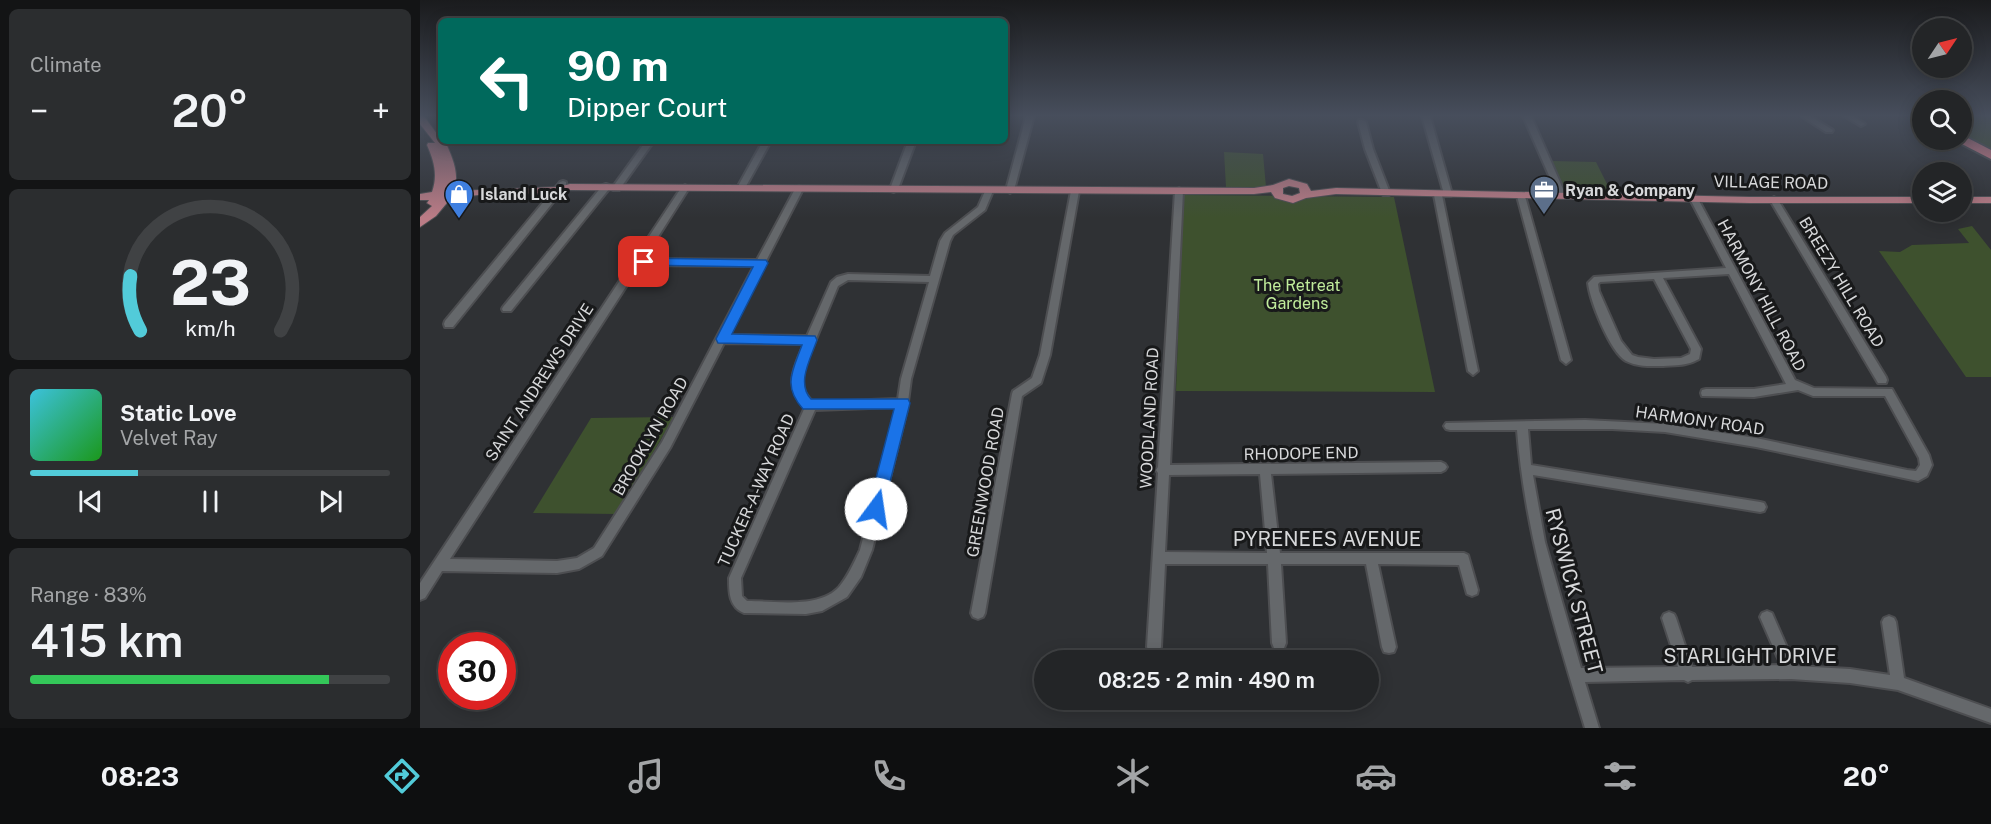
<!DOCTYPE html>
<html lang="en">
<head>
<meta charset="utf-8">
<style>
  body { margin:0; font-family:"Public Sans",sans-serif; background:#2b2d2f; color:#f1f3f6; height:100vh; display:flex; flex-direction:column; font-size:22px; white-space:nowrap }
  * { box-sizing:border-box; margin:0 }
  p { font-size:20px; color:#a3a5a7 }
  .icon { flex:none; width:33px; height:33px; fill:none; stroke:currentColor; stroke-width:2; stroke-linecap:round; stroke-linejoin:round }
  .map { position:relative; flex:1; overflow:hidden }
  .details { display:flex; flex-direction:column; gap:9px; padding:9px; background:#131415; width:420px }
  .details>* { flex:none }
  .guide { position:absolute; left:18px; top:18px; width:570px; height:126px; border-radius:9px; box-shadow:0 3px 15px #0003,0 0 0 2px #404244; background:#00695c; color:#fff; overflow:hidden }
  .needle { width:39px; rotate:55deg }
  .controls { position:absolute; left:1492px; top:18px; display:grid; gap:12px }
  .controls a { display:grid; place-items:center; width:60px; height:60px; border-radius:50%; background:#232527; box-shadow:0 3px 15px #0003,0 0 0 2px #404244; font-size:30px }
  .speed { position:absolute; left:18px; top:632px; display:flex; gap:12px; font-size:30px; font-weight:700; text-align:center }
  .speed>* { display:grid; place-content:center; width:78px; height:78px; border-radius:50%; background:#232527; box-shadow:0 3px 15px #0003,0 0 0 2px #404244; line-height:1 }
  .speed .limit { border:9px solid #d22; background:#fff; color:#111 }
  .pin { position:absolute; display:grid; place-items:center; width:51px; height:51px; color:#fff; margin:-26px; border-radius:12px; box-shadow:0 3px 9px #0006 }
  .me { position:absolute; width:66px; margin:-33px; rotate:14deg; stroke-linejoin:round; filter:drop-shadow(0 0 4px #0008) }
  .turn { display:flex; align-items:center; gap:21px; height:126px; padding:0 30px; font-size:27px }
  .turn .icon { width:78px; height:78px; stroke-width:2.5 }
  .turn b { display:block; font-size:42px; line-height:51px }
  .big { font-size:45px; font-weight:600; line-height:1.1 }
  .details .widget { flex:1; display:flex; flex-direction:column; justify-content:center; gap:9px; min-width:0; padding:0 21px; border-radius:9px; background:#2b2d2f }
  .details .dial { align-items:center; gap:0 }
  .dial svg { height:156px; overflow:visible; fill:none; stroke:#404244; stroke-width:7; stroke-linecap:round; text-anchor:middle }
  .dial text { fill:#f1f3f6; stroke:none }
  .song { display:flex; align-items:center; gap:18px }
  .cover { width:72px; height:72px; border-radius:9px; background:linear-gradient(135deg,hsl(190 70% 55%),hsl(120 70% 35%)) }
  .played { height:6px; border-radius:3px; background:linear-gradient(90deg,#52cbd9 30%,#404244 30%) }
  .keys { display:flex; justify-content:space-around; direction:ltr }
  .heat { display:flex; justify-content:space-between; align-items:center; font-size:33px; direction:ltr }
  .charge { height:9px; border-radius:4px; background:linear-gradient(90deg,#34c759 83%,#404244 0) }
  .trip { position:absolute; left:614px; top:650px; width:345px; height:60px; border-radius:30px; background:#232527; box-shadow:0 3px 15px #0003,0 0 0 2px #404244; font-weight:600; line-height:60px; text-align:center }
  .dock { display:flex; height:96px; justify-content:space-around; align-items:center; background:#0e0f10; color:#a3a5a7 }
  .dock .icon { width:42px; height:42px }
  .dock .active { color:#52cbd9 }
  .dock b { font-size:27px; color:#f1f3f6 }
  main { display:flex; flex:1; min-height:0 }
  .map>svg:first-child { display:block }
</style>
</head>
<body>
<main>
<section class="details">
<div class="widget"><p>Climate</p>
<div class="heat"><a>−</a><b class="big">20°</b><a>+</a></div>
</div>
<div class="widget dial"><svg viewBox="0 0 100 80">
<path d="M14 69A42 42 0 1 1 86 69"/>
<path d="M14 69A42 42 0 0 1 9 41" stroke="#52cbd9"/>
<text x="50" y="56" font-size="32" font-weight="700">23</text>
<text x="50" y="72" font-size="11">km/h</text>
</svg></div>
<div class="widget">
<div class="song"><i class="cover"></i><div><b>Static Love</b><p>Velvet Ray</p></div></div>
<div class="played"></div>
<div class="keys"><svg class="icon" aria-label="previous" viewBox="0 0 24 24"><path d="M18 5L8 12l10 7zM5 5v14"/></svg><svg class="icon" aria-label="pause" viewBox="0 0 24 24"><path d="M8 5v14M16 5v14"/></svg><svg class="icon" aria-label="next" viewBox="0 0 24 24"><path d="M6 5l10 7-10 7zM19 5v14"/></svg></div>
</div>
<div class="widget"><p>Range · 83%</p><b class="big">415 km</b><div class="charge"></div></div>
</section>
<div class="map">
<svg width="1571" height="728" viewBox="0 0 1571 728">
  <rect width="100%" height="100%" fill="#2f3134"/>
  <!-- green -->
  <g fill="#3e512e">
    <polygon points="1542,116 1571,116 1571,151 1542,135"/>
    <polygon points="804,152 843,154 846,187 806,187"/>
    <polygon points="1132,161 1176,162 1191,192 1145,192"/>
    <polygon points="763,195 974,197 1015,392 756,391"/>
    <polygon points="1552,226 1571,250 1571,377 1546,377 1459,251 1480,252 1492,245 1549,243 1538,229"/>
    <polygon points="254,417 197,514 113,513 171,418"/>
  </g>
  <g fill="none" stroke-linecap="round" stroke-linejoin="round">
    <!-- minor casing -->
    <g stroke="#4d4e51" stroke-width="4">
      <g id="minor">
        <polygon points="606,116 614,116 594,190 590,193 586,190"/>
        <polygon points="1002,116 1010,116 1032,194 1031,196 1025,196 1024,194"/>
        <polygon points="1103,116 1111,116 1146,196 1145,198 1139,198 1138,196"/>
        <polygon points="1381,116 1390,116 1413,130 1412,132 1406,132"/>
        <polygon points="1424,116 1433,116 1445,124 1441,126"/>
        <polygon points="939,120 942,120 946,122 953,149 970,193 969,195 963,195 962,193 945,149 938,122"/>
        <polygon points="226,141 234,141 199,190 193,190 192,188"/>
        <polygon points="343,141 351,141 325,188 324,190 318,190 317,188"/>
        <polygon points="488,141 496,141 478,189 474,192 471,191 470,189"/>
        <polygon points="143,181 146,182 146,186 33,327 25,327 24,324 25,321 140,182"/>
        <polygon points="186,184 189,185 189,189 91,311 83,311 82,309 83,307 183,185"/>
        <path d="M265,185L269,188L224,259L337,260L375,189L379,186L383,189L308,335L387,336L411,282L417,277L428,274L510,276L520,241L525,233L558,207L566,189L569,188L573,191L565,210L533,235L530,241L491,379L487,409L452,550L441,577L427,597L402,611L386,614L324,613C309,607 309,592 309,578L385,407C363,386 374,368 384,344L304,343L250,448L182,556L159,569L137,573L22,571L5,598L0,600V583L261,188ZM220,265L334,266L242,442L174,548L157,558L137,561L30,559ZM428,280L509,282L481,379L478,399L393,402C381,391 382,383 384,368L418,286ZM477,407L440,550C434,563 428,576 419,587C399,609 354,601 327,601L322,596L321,578L395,410Z"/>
        <polygon points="655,188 659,191 630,355 621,383 602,396 565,613 563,617 558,619 553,617 551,613 592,394 593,391 612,378 620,355 651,191"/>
        <path d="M759,188L763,191L750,465L1021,462L1025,464L1027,467L1025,470L1021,472L851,474L860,553H1044L1048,555L1058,590L1057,594L1052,596L1047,594L1039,565L958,564L976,647L974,652L969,653L964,652L962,647L946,564H861L866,643L864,648L859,649L854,648L852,643L848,564H745L741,647L739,652L734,653L729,652L727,647L738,473L736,470L738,467L755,191ZM840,474L847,553L745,552L749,475Z"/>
        <polygon points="1018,192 1022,195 1058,371 1053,375 1048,371 1014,195"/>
        <polygon points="1101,193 1105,196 1151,360 1146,364 1141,360 1097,196"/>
        <path d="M1273,194L1277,197L1375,380L1394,388L1472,389L1509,455L1512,465L1507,476L1498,481L1336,447L1245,432L1192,429H1108L1111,465L1340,502L1344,503L1346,507L1344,511L1340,512L1113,475L1125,542L1161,668L1258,667L1242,618L1244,614L1249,612L1254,614L1256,618L1272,667L1361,665L1340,617L1342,613L1347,611L1352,613L1375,666L1430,669L1470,675L1462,622L1464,618L1469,616L1474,618L1476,622L1484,678L1571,709V723L1478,690L1430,683L1371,679L1272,680L1268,682L1264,680L1165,682L1179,728H1165C1135,629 1105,533 1097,430H1030L1026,429L1024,426L1026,423L1165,420L1245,424L1336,438L1487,470L1496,471L1500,465L1499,458L1465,396H1393L1378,390L1334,397L1282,396L1281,393L1282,390L1286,389H1334L1366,384L1309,274L1243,278L1281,349L1279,359C1267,366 1256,365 1243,366C1230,366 1218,367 1206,361C1190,352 1170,301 1168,283L1174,277L1306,268L1269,197ZM1234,279L1271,349L1270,354L1261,358L1234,359L1218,357L1212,355L1201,341L1179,291L1178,284L1180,282Z"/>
        <polygon points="1354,197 1358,200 1466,377 1467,380 1466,383 1458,383 1350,200"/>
      </g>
    </g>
    <!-- major casing -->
    <g stroke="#4d4e51" stroke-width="2">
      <g id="major">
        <path d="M0,116H4L17,134L21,136V141H25C32,157 40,173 34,191L138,187L150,184L834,188L853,185L869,179L887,184L891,191L916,188L1330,197H1503V203H1330L916,194L886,198L873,203L855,198L851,192L834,194H759L150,190L138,193L67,194L31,198L16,216L0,227V217L12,206L7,203L9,200H0V194L12,192C18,175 14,161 7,145L8,143H15L0,124ZM869,186L879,188L880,193L872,196L863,194V188Z"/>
        <rect x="1542" y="197" width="29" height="6"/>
      </g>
    </g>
    <!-- highway casing -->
    <g stroke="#4d4e51" stroke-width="4">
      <g id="highway">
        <polygon points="1495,116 1503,116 1503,121"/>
        <polygon points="1542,135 1571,150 1571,159 1538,142 1536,140 1542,140"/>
      </g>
    </g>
    <!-- minor -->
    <use href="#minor" fill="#65686b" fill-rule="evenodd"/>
    <!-- major -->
    <use href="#major" fill="#bb7c86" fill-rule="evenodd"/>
    <!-- highway -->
    <use href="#highway" fill="#f58998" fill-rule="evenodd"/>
  </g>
  <!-- sky -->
  <linearGradient id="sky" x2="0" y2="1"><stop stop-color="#1a1b1d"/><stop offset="0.53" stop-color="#474e5c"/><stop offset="1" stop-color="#474e5c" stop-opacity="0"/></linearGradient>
  <rect width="1571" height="218" fill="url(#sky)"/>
  <!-- route -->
  <path fill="#1a73e8" stroke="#114b97" stroke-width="1.5" d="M224,258L346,260L348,263L312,334L395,336L397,340C391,358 376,383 391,399H488L490,403L462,514L456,516L451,514L448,509L474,409H383C362,386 373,370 382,345L298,343L296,339L333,267L220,265L218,262Z"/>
  <!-- icons -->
  <defs>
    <g id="office-pin" transform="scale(1.5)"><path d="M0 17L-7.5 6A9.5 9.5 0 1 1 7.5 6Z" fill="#5c6f8a" stroke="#18191a"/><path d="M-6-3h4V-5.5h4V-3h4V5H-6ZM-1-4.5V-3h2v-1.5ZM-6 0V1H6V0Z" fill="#fff"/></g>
    <g id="shop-pin" transform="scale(1.5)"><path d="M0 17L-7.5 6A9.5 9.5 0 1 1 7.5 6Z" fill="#3f7fe0" stroke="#18191a"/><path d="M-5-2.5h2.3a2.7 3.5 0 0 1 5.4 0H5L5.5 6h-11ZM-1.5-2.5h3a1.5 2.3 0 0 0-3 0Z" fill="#fff"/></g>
  </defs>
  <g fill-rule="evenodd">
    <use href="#office-pin" x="1124" y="190"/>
    <use href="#shop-pin" x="39" y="194"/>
  </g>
  <g text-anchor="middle" stroke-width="6" stroke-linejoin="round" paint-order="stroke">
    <!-- street labels -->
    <g font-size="16" fill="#d7d8da" stroke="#18191a">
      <text transform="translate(1351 182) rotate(1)" y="6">VILLAGE ROAD</text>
      <text transform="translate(1422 282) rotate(59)" y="6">BREEZY HILL ROAD</text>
      <text transform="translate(1342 295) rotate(62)" y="6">HARMONY HILL ROAD</text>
      <text transform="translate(119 382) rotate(-57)" y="6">SAINT ANDREWS DRIVE</text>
      <text transform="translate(729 418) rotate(-87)" y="6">WOODLAND ROAD</text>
      <text transform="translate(1280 420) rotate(8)" y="6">HARMONY ROAD</text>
      <text transform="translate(230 436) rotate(-60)" y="6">BROOKLYN ROAD</text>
      <text transform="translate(881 453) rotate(-1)" y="6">RHODOPE END</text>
      <text transform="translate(565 482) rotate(-80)" y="6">GREENWOOD ROAD</text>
      <text transform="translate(336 490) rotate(-66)" y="6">TUCKER-A-WAY ROAD</text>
    </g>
    <!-- poi labels -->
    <g font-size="16" font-weight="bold" fill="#d7d8da" stroke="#18191a" text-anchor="start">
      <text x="1145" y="196">Ryan &amp; Company</text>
      <text x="60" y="200">Island Luck</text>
    </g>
    <!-- park labels -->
    <g font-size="16" fill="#c0ec9b" stroke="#18191a">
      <text x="877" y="291">The Retreat<tspan x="877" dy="18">Gardens</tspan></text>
    </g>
    <!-- near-street labels -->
    <g font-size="20" fill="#d7d8da" stroke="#18191a">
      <text x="907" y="546">PYRENEES AVENUE</text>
      <text transform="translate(1154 591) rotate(75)" y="7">RYSWICK STREET</text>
      <text x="1330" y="663">STARLIGHT DRIVE</text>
    </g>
  </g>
</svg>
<div class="controls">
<a><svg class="needle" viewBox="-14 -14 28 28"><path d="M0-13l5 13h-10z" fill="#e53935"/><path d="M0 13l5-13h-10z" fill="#a3a5a7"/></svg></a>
<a><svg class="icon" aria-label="search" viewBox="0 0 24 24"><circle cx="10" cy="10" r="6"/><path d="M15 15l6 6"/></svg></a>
<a><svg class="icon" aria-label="layers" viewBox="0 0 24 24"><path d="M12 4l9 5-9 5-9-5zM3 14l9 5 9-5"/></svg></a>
</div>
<div class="speed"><div class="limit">30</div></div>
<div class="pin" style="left:224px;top:262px;background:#d93025"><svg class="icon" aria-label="arrive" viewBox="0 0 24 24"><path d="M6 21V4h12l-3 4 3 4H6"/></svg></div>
<svg class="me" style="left:456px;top:509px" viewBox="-20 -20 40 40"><circle r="19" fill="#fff"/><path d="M0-13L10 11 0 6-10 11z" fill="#1a73e8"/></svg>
<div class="trip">08:25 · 2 min · 490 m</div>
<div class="guide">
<div class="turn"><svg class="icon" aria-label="left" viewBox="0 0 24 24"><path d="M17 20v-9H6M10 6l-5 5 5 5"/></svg><div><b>90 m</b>Dipper Court</div></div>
</div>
</div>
</main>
<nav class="dock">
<b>08:23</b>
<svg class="icon active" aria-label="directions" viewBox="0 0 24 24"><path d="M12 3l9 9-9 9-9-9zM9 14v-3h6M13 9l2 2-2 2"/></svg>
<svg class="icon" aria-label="music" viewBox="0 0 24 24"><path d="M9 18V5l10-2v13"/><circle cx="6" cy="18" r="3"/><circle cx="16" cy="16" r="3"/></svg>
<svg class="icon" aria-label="phone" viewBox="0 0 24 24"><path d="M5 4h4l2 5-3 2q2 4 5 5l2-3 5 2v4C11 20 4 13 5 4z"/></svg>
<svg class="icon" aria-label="climate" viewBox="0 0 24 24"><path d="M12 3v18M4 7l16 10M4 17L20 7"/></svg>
<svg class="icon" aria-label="car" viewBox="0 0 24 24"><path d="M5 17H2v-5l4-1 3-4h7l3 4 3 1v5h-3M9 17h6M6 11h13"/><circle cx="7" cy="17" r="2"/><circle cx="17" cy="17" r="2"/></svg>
<svg class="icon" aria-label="filters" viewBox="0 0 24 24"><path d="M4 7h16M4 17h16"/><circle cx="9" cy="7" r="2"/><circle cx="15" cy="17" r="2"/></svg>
<b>20°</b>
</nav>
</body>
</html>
